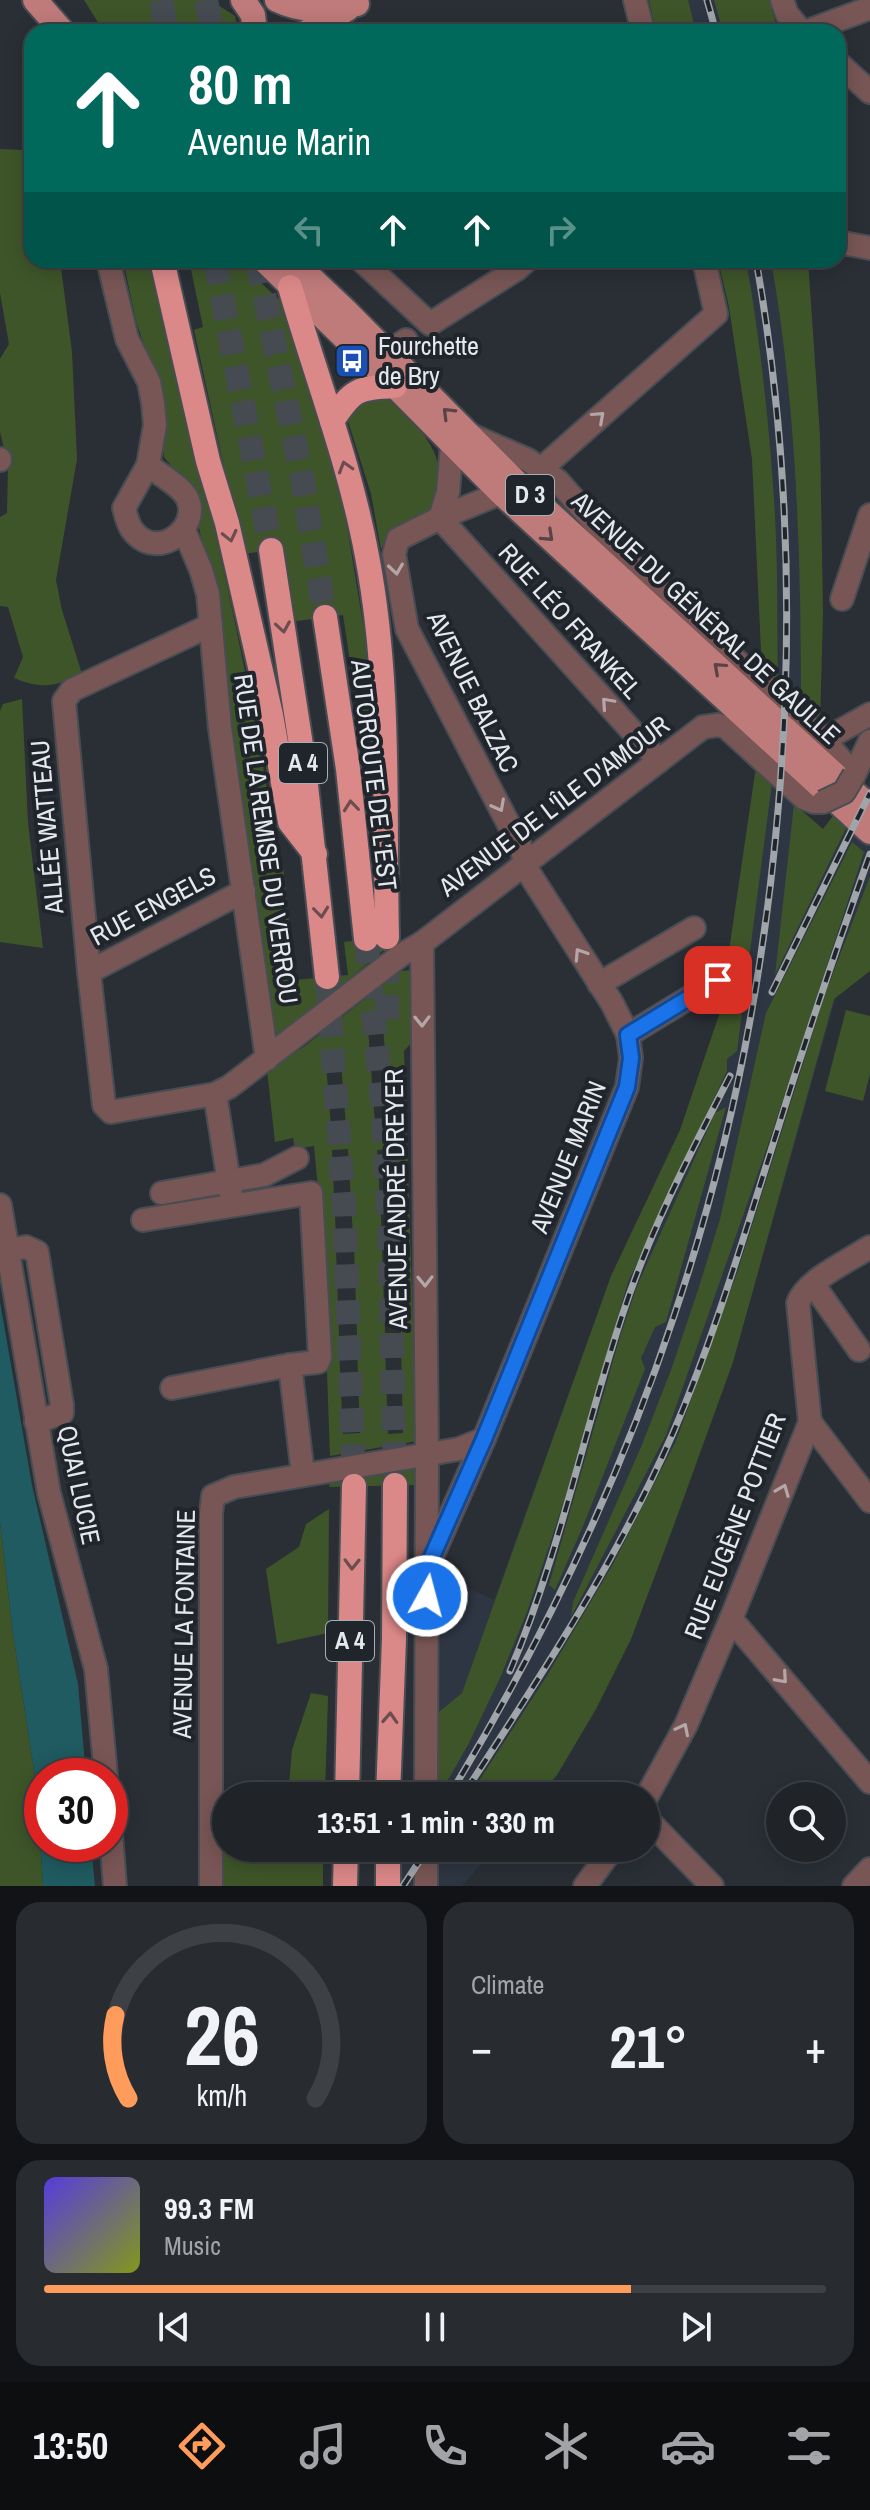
<!DOCTYPE html>
<html lang="en">
<head>
<meta charset="utf-8">
<style>
  body { margin:0; font-family:"Archivo Narrow",sans-serif; background:#282b30; color:#f1f3f6; height:100vh; display:flex; flex-direction:column; font-size:30px; white-space:nowrap }
  * { box-sizing:border-box; margin:0 }
  p { font-size:26px; color:#a2a4a8 }
  .icon { flex:none; width:44px; height:44px; fill:none; stroke:currentColor; stroke-width:2; stroke-linecap:round; stroke-linejoin:round }
  .map { position:relative; height:1886px; overflow:hidden }
  .sheet { display:flex; flex-direction:column; gap:16px; padding:16px; background:#121316; flex:1 }
  .sheet>* { flex:none }
  .top-card { position:absolute; left:24px; top:24px; width:822px; height:244px; border-radius:24px; box-shadow:0 4px 20px #0003,0 0 0 2px #3d4045; background:#00695c; color:#fff; overflow:hidden }
  .buttons { position:absolute; left:766px; top:1782px; display:grid; gap:16px }
  .buttons a { display:grid; place-items:center; width:80px; height:80px; border-radius:50%; background:#202328; box-shadow:0 4px 20px #0003,0 0 0 2px #3d4045; font-size:40px }
  .speed { position:absolute; left:24px; top:1758px; display:flex; gap:16px; font-size:40px; font-weight:700; text-align:center }
  .speed>* { display:grid; place-content:center; width:104px; height:104px; border-radius:50%; background:#202328; box-shadow:0 4px 20px #0003,0 0 0 2px #3d4045; line-height:1 }
  .speed .limit { border:12px solid #d22; background:#fff; color:#111 }
  .pin { position:absolute; display:grid; place-items:center; width:68px; height:68px; color:#fff; margin:-34px; border-radius:16px; box-shadow:0 4px 12px #0006 }
  .me { position:absolute; width:88px; margin:-44px; rotate:7deg; stroke-linejoin:round; filter:drop-shadow(0 0 6px #0008) }
  .turn { display:flex; align-items:center; gap:28px; height:168px; padding:0 32px; font-size:36px }
  .turn .icon { width:104px; height:104px; stroke-width:2.5 }
  .turn b { display:block; font-size:56px; line-height:68px }
  .lanes { display:flex; align-items:center; height:76px; padding:0 32px; background:#0003; justify-content:center; gap:40px; direction:ltr }
  .lanes .off { opacity:.35 }
  .big { font-size:60px; font-weight:700; line-height:1.1 }
  .sheet .tile { flex:1; display:flex; flex-direction:column; justify-content:center; gap:12px; min-width:0; padding:0 28px; border-radius:24px; background:#282b30 }
  .sheet .dial { align-items:center; gap:0 }
  .dial svg { height:208px; overflow:visible; fill:none; stroke:#3d4045; stroke-width:7; stroke-linecap:round; text-anchor:middle }
  .dial text { fill:#f1f3f6; stroke:none }
  .song { display:flex; align-items:center; gap:24px }
  .cover { width:96px; height:96px; border-radius:12px; background:linear-gradient(135deg,hsl(250 70% 55%),hsl(70 70% 35%)) }
  .played { height:8px; border-radius:4px; background:linear-gradient(90deg,#ff9b5b 75%,#3d4045 75%) }
  .keys { display:flex; justify-content:space-around; direction:ltr }
  .heat { display:flex; justify-content:space-between; align-items:center; font-size:44px; direction:ltr }
  .sheet .tiles { flex:1; display:grid; gap:16px; grid-template-columns:1fr 1fr }
  .tile:last-child { grid-column:span 2 }
  .trip { position:absolute; left:212px; top:1782px; width:448px; height:80px; border-radius:40px; background:#202328; box-shadow:0 4px 20px #0003,0 0 0 2px #3d4045; font-weight:700; line-height:80px; text-align:center }
  .menu { display:flex; height:128px; justify-content:space-around; align-items:center; background:#0d0e10; color:#a2a4a8 }
  .menu .icon { width:56px; height:56px }
  .menu .on { color:#ff9b5b }
  .menu b { font-size:36px; color:#f1f3f6 }
  .map>svg:first-child { display:block }
</style>
</head>
<body>
<div class="map">
<svg width="870" height="1886" viewBox="0 0 870 1886">
  <rect width="100%" height="100%" fill="#2a2f36"/>
  <!-- built -->
  <g fill="#2e3643">
    <polygon points="649,0 769,0 777,27 781,32 656,32"/>
    <polygon points="718,260 808,260 820,436 823,614 794,804 823,829 833,816 846,827 870,783 870,877 733,1362 631,1639 596,1709 557,1775 539,1796 433,1796 434,1582 438,1574 494,1600 611,1276 680,1130 720,1012 756,767 772,782 778,682 762,671 752,459 729,307"/>
    <polygon points="410,1848 495,1848 462,1886 389,1886"/>
  </g>
  <!-- green -->
  <g fill="#3e5529" fill-rule="evenodd">
    <polygon points="84,0 210,0 235,16 238,32 104,32"/>
    <polygon points="649,0 688,0 696,32 656,32"/>
    <polygon points="714,0 769,0 777,27 781,32 723,32"/>
    <path d="M0,149L24,150L32,167V260H60L72,352L77,459L56,580L62,610L82,674C56,686 43,690 14,678L23,657L8,607L0,606V517L7,513L8,465L0,432V359L9,344L0,293Z"/>
    <path d="M123,260H149C199,460 249,661 279,865H283L295,980L348,975L344,942L401,936L281,1035L274,1033L223,686L213,592L193,500L187,485L164,457L151,366L136,321Z"/>
    <polygon points="189,260 236,260 286,306 342,496 368,654 371,739 362,740 343,615 289,622 271,550 243,554 194,330 203,327"/>
    <path d="M718,260H746C761,344 770,431 775,516C778,571 777,627 778,682L762,671L752,459L729,307Z"/>
    <path d="M771,260H808L820,436L823,614L820,724L801,707C801,557 797,408 771,260Z"/>
    <path d="M380,392C407,416 447,446 438,488C436,497 432,509 424,515C408,527 391,529 381,549L371,494L347,418L349,403Z"/>
    <polygon points="22,699 28,823 43,948 0,942 0,711 3,704"/>
    <polygon points="756,767 772,783 737,1051 727,1059 727,1071 628,1282 563,1504 527,1612 500,1678 469,1743 439,1796 433,1796 434,1716 462,1693 611,1276 680,1130 720,1012"/>
    <polygon points="794,804 823,829 833,816 846,828 775,975"/>
    <polygon points="852,842 864,852 770,1139 666,1435 571,1617 573,1602 641,1447 671,1370 698,1290 720,1219 766,1013"/>
    <polygon points="870,876 870,971 834,999 733,1362 671,1533 631,1639 596,1709 557,1775 539,1796 469,1796 545,1679 613,1564 676,1441 738,1270 824,997"/>
    <path d="M411,970L414,972V1040L404,1051L417,1441L330,1456L322,1231L314,1146L295,1149L293,1138L275,1142L267,1070L305,1046L401,971ZM382,1012L391,1135L376,1137L367,1014ZM340,1050L347,1138H332L325,1052ZM348,1149L353,1237L336,1239L332,1150ZM392,1149L396,1234L382,1236L377,1150ZM397,1247L401,1333H385L382,1248ZM354,1248L357,1335L339,1336L336,1249ZM401,1346L403,1433L388,1434L385,1347ZM357,1347L360,1433L343,1434L339,1348Z"/>
    <polygon points="846,1010 870,1016 870,1074 863,1101 825,1091"/>
    <polygon points="726,1107 666,1322 655,1327 641,1358 645,1369 584,1524 555,1590 549,1585 619,1340 637,1286 715,1113"/>
    <polygon points="413,1466 417,1470 417,1485 329,1487 330,1482"/>
    <polygon points="329,1509 328,1633 277,1644 266,1569 299,1547 306,1524"/>
    <polygon points="0,1522 13,1634 37,1790 43,1886 0,1886"/>
    <polygon points="311,1693 328,1696 325,1796 288,1796 292,1750"/>
    <polygon points="222,1799 226,1799 226,1848 323,1848 323,1886 216,1886"/>
  </g>
  <!-- water -->
  <polygon fill="#1f5b60" points="0,1302 32,1485 78,1684 86,1776 42,1776 42,1844 91,1844 95,1886 43,1886 37,1790 13,1634 0,1522"/>
  <g fill="none" stroke-linecap="round" stroke-linejoin="round">
    <!-- highway-tunnel -->
    <g stroke="#464b52" stroke-width="24" stroke-dasharray="24 12" stroke-linecap="butt">
      <polyline points="161,0 167,32"/>
      <polyline points="206,0 213,32"/>
      <polyline points="215,260 271,550"/>
      <polyline points="257,260 302,478 325,617"/>
      <polyline points="366,939 383,1113 389,1224 395,1480"/>
      <polyline points="327,977 344,1207 354,1486"/>
      <polyline points="387,1019 387,937"/>
    </g>
    <!-- minor casing -->
    <g stroke="#484d53" stroke-width="26">
      <g id="minor">
        <polyline points="635,0 643,32"/>
        <polyline points="782,0 787,14 802,32"/>
        <polyline points="805,32 870,8"/>
        <polyline points="838,63 870,92"/>
        <polyline points="843,243 870,248"/>
        <polyline points="108,260 127,339 149,382 153,403 155,425 148,465"/>
        <polyline points="361,260 430,324 517,269 527,260"/>
        <polyline points="388,352 406,340"/>
        <polyline points="473,436 528,460 558,481 633,567 824,740 854,775 870,741"/>
        <polyline points="0,459 0,460"/>
        <path d="M148,465C159,474 174,482 183,492C208,521 160,565 133,531C128,525 126,516 124,508Z"/>
        <polyline points="541,469 716,314 704,260"/>
        <polyline points="440,518 659,761"/>
        <polyline points="440,518 448,492 452,444"/>
        <polyline points="184,530 201,570 208,594 220,728 267,1059"/>
        <polyline points="842,599 870,515"/>
        <polyline points="211,625 72,690 64,701 89,972 104,1105 111,1112 215,1094 229,1087 401,955 422,943 703,727 718,725 726,727 804,798 814,802 823,802"/>
        <polyline points="824,740 870,714"/>
        <polyline points="422,943 427,1453 426,1796"/>
        <polyline points="89,972 244,891"/>
        <polyline points="599,984 694,928"/>
        <polyline points="628,1035 718,980"/>
        <polyline points="215,1094 231,1195"/>
        <polyline points="162,1193 264,1175 297,1158"/>
        <polyline points="0,1205 49,1493 96,1669 106,1776"/>
        <polyline points="143,1220 311,1193 320,1357 318,1362 290,1365 303,1475"/>
        <polyline points="7,1250 26,1247 37,1252 62,1405 62,1413 36,1422"/>
        <polyline points="813,1284 859,1350"/>
        <polyline points="172,1388 290,1365"/>
        <polyline points="810,1422 870,1501"/>
        <polyline points="427,1568 484,1439 627,1087 631,1058 628,1035 612,1003 529,873 521,848 407,629 394,554 398,539 440,518 501,493"/>
        <polyline points="731,1619 870,1782"/>
        <path d="M646,1798L686,1725L731,1619L810,1422L798,1303C806,1280 850,1260 870,1247"/>
        <polyline points="646,1818 712,1886"/>
        <polyline points="110,1822 115,1886"/>
        <polyline points="426,1848 426,1886"/>
        <polyline points="211,1886 211,1514 213,1496 234,1487 459,1449 484,1439"/>
        <polyline points="585,1886 613,1848"/>
        <polyline points="854,1886 870,1869"/>
      </g>
    </g>
    <!-- major casing -->
    <g stroke="#484d53" stroke-width="28">
      <g id="major">
        <polyline points="35,0 63,32"/>
        <polyline points="243,0 253,15 255,32"/>
        <path d="M277,0C306,14 326,8 357,4"/>
        <polyline points="307,32 347,9"/>
        <polyline points="264,260 395,386 501,493 870,832"/>
        <polyline points="292,260 346,311 519,485 870,807"/>
      </g>
    </g>
    <!-- highway casing -->
    <g stroke="#484d53" stroke-width="28">
      <g id="highway">
        <polyline points="162,260 208,461 227,523 271,715 290,822 315,854"/>
        <path d="M290,287C316,377 350,464 367,556C391,681 384,810 387,937"/>
        <path d="M332,421C353,389 357,388 395,386"/>
        <polyline points="271,550 303,758 327,977"/>
        <polyline points="325,617 348,769 366,939"/>
        <polyline points="347,1796 354,1486"/>
        <polyline points="388,1796 394,1639 395,1485"/>
        <polyline points="388,1848 388,1886"/>
        <polyline points="345,1886 346,1848"/>
      </g>
    </g>
    <!-- minor -->
    <use href="#minor" stroke="#785655" stroke-width="22"/>
    <!-- major -->
    <use href="#major" stroke="#bf7a7a" stroke-width="24"/>
    <!-- highway -->
    <use href="#highway" stroke="#db8888" stroke-width="24"/>
    <!-- rail casing -->
    <g stroke="#a0a5aa" stroke-width="7">
      <g id="rail">
        <polyline points="707,0 716,32"/>
        <polyline points="772,992 870,793"/>
        <path d="M510,1671C559,1556 583,1434 622,1316C649,1232 690,1154 730,1076"/>
        <path d="M467,1789C542,1674 618,1559 673,1433C714,1338 743,1239 774,1141C804,1044 836,949 870,854"/>
        <path d="M449,1796C541,1644 618,1485 674,1316C785,987 817,602 756,260"/>
        <polyline points="403,1886 428,1848"/>
      </g>
    </g>
    <!-- rail -->
    <use href="#rail" stroke="#20252c" stroke-width="4" stroke-dasharray="12" stroke-linecap="butt"/>
    <!-- minor-bridge casing -->
    <g stroke="#484d53" stroke-width="26" stroke-linecap="butt">
      <polyline id="minor-bridge" points="823,802 844,792 854,775"/>
    </g>
    <!-- minor-bridge -->
    <use href="#minor-bridge" stroke="#785655" stroke-width="22"/>
  </g>
  <!-- one-way arrows -->
  <defs><path id="oneway-chevron" d="M-2-3.5L2.5 0L-2 3.5" fill="none" stroke-width="1.6" stroke-linecap="round" stroke-linejoin="round" transform="scale(2)"/></defs>
  <g stroke="#584347">
    <use href="#oneway-chevron" transform="translate(448 413) rotate(-135)"/>
    <use href="#oneway-chevron" transform="translate(548 536) rotate(43)"/>
    <use href="#oneway-chevron" transform="translate(719 668) rotate(-138)"/>
  </g>
  <g stroke="#b4a7a9">
    <use href="#oneway-chevron" transform="translate(599 417) rotate(-42)"/>
    <use href="#oneway-chevron" transform="translate(396 569) rotate(82)"/>
    <use href="#oneway-chevron" transform="translate(607 703) rotate(-132)"/>
    <use href="#oneway-chevron" transform="translate(499 806) rotate(62)"/>
    <use href="#oneway-chevron" transform="translate(580 954) rotate(-123)"/>
    <use href="#oneway-chevron" transform="translate(422 1021) rotate(89)"/>
    <use href="#oneway-chevron" transform="translate(425 1281) rotate(89)"/>
    <use href="#oneway-chevron" transform="translate(783 1490) rotate(-68)"/>
    <use href="#oneway-chevron" transform="translate(782 1678) rotate(49)"/>
    <use href="#oneway-chevron" transform="translate(683 1729) rotate(-63)"/>
  </g>
  <g stroke="#6b4d51">
    <use href="#oneway-chevron" transform="translate(345 467) rotate(-107)"/>
    <use href="#oneway-chevron" transform="translate(230 536) rotate(77)"/>
    <use href="#oneway-chevron" transform="translate(283 627) rotate(81)"/>
    <use href="#oneway-chevron" transform="translate(351 806) rotate(-96)"/>
    <use href="#oneway-chevron" transform="translate(321 912) rotate(84)"/>
    <use href="#oneway-chevron" transform="translate(352 1564) rotate(91)"/>
    <use href="#oneway-chevron" transform="translate(390 1718) rotate(-87)"/>
  </g>
  <g fill="none" stroke-linecap="round" stroke-linejoin="round">
    <!-- route casing -->
    <g stroke="#114b97" stroke-width="20">
      <polyline id="route" points="427,1596 427,1568 484,1439 627,1087 631,1058 628,1035 718,980"/>
    </g>
    <!-- route -->
    <use href="#route" stroke="#1a73e8" stroke-width="14"/>
  </g>
  <!-- icons -->
  <defs>
    <g id="bus-square" transform="scale(1.8)"><rect x="-9" y="-9" width="18" height="18" rx="4" fill="#1a4fb4" stroke="#20252c"/><path d="M-5-6H5V4H4V6H2V4H-2V6H-4V4H-5ZM-3.5-4V0h7V-4ZM-3.5 1.2v1.5H-2V1.2ZM2 1.2v1.5H3.5V1.2Z" fill="#fff"/></g>
  </defs>
  <g fill-rule="evenodd">
    <use href="#bus-square" x="352" y="361"/>
  </g>
  <g text-anchor="middle" stroke-width="8" stroke-linejoin="round" paint-order="stroke">
    <!-- shield labels -->
    <g fill="#20252c" stroke="#aaaeb4" stroke-width="2">
      <rect x="506" y="475" width="48" height="40" rx="6"/>
      <rect x="279" y="743" width="48" height="40" rx="6"/>
      <rect x="326" y="1621" width="48" height="40" rx="6"/>
    </g>
    <g font-size="24" font-weight="bold" fill="#e5e9ee">
      <text x="530" y="503">D 3</text>
      <text x="303" y="771">A 4</text>
      <text x="350" y="1649">A 4</text>
    </g>
    <!-- poi labels -->
    <g font-size="26" fill="#e5e9ee" stroke="#20252c" text-anchor="start">
      <text x="378" y="355">Fourchette<tspan x="378" dy="30">de Bry</tspan></text>
    </g>
    <!-- street labels -->
    <g font-size="26" fill="#e5e9ee" stroke="#20252c">
      <text transform="translate(706 618) rotate(43)" y="9">AVENUE DU GÉNÉRAL DE GAULLE</text>
      <text transform="translate(570 621) rotate(48)" y="9">RUE LÉO FRANKEL</text>
      <text transform="translate(473 692) rotate(64)" y="9">AVENUE BALZAC</text>
      <text transform="translate(374 775) rotate(83)" y="9">AUTOROUTE DE L’EST</text>
      <text transform="translate(554 806) rotate(-37)" y="9">AVENUE DE L'ÎLE D'AMOUR</text>
      <text transform="translate(47 827) rotate(-95)" y="9">ALLÉE WATTEAU</text>
      <text transform="translate(266 839) rotate(82)" y="9">RUE DE LA REMISE DU VERROU</text>
      <text transform="translate(153 906) rotate(-28)" y="9">RUE ENGELS</text>
      <text transform="translate(568 1157) rotate(-68)" y="9">AVENUE MARIN</text>
      <text transform="translate(396 1199) rotate(-91)" y="9">AVENUE ANDRÉ DREYER</text>
      <text transform="translate(79 1485) rotate(78)" y="9">QUAI LUCIE</text>
      <text transform="translate(735 1526) rotate(-69)" y="9">RUE EUGÈNE POTTIER</text>
      <text transform="translate(184 1624) rotate(-89)" y="9">AVENUE LA FONTAINE</text>
    </g>
  </g>
</svg>
<div class="buttons">
<a><svg class="icon" aria-label="search" viewBox="0 0 24 24"><circle cx="10" cy="10" r="6"/><path d="M15 15l6 6"/></svg></a>
</div>
<div class="speed"><div class="limit">30</div></div>
<div class="pin" style="left:718px;top:980px;background:#d93025"><svg class="icon" aria-label="arrive" viewBox="0 0 24 24"><path d="M6 21V4h12l-3 4 3 4H6"/></svg></div>
<svg class="me" style="left:427px;top:1596px" viewBox="-20 -20 40 40"><circle r="17" fill="#1a73e8" stroke="#fff" stroke-width="3"/><path d="M0-11L8 9 0 5-8 9z" fill="#fff"/></svg>
<div class="trip">13:51 · 1 min · 330 m</div>
<div class="top-card">
<div class="turn"><svg class="icon" aria-label="ahead" viewBox="0 0 24 24"><path d="M12 20V5M6 11l6-6 6 6"/></svg><div><b>80 m</b>Avenue Marin</div></div>
<div class="lanes"><svg class="icon off" aria-label="left" viewBox="0 0 24 24"><path d="M17 20v-9H6M10 6l-5 5 5 5"/></svg><svg class="icon" aria-label="ahead" viewBox="0 0 24 24"><path d="M12 20V5M6 11l6-6 6 6"/></svg><svg class="icon" aria-label="ahead" viewBox="0 0 24 24"><path d="M12 20V5M6 11l6-6 6 6"/></svg><svg class="icon off" aria-label="right" viewBox="0 0 24 24"><path d="M7 20v-9h11M14 6l5 5-5 5"/></svg></div>
</div>
</div>
<section class="sheet">
<div class="tiles">
<div class="tile dial"><svg viewBox="0 0 100 80">
<path d="M14 69A42 42 0 1 1 86 69"/>
<path d="M14 69A42 42 0 0 1 9 37" stroke="#ff9b5b"/>
<text x="50" y="56" font-size="32" font-weight="700">26</text>
<text x="50" y="72" font-size="11">km/h</text>
</svg></div>
<div class="tile"><p>Climate</p>
<div class="heat"><a>−</a><b class="big">21°</b><a>+</a></div>
</div>
<div class="tile">
<div class="song"><i class="cover"></i><div><b>99.3 FM</b><p>Music</p></div></div>
<div class="played"></div>
<div class="keys"><svg class="icon" aria-label="previous" viewBox="0 0 24 24"><path d="M18 5L8 12l10 7zM5 5v14"/></svg><svg class="icon" aria-label="pause" viewBox="0 0 24 24"><path d="M8 5v14M16 5v14"/></svg><svg class="icon" aria-label="next" viewBox="0 0 24 24"><path d="M6 5l10 7-10 7zM19 5v14"/></svg></div>
</div>
</div>
</section>
<nav class="menu">
<b>13:50</b>
<svg class="icon on" aria-label="directions" viewBox="0 0 24 24"><path d="M12 3l9 9-9 9-9-9zM9 14v-3h6M13 9l2 2-2 2"/></svg>
<svg class="icon" aria-label="music" viewBox="0 0 24 24"><path d="M9 18V5l10-2v13"/><circle cx="6" cy="18" r="3"/><circle cx="16" cy="16" r="3"/></svg>
<svg class="icon" aria-label="phone" viewBox="0 0 24 24"><path d="M5 4h4l2 5-3 2q2 4 5 5l2-3 5 2v4C11 20 4 13 5 4z"/></svg>
<svg class="icon" aria-label="climate" viewBox="0 0 24 24"><path d="M12 3v18M4 7l16 10M4 17L20 7"/></svg>
<svg class="icon" aria-label="car" viewBox="0 0 24 24"><path d="M5 17H2v-5l4-1 3-4h7l3 4 3 1v5h-3M9 17h6M6 11h13"/><circle cx="7" cy="17" r="2"/><circle cx="17" cy="17" r="2"/></svg>
<svg class="icon" aria-label="filters" viewBox="0 0 24 24"><path d="M4 7h16M4 17h16"/><circle cx="9" cy="7" r="2"/><circle cx="15" cy="17" r="2"/></svg>
</nav>
</body>
</html>
